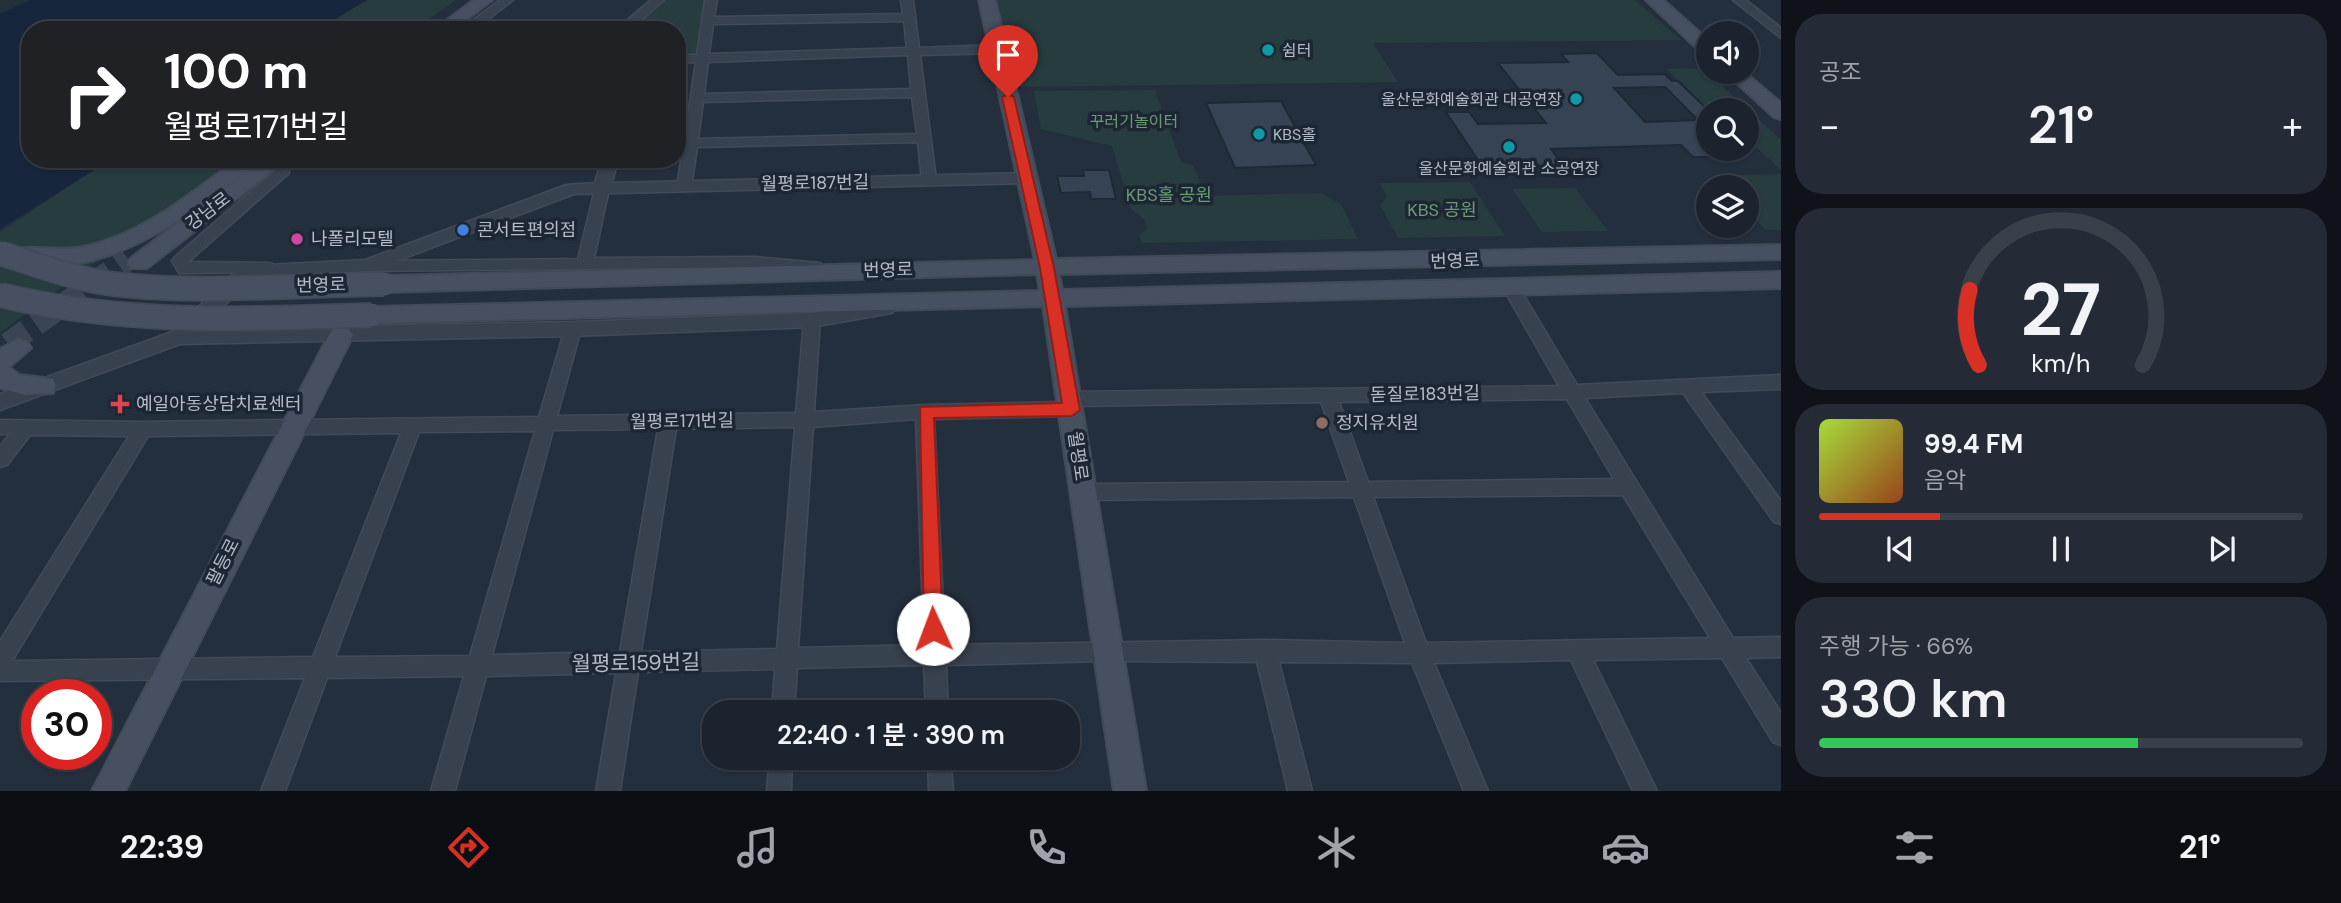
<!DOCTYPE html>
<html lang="ko">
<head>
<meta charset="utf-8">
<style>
  body { margin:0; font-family:"DM Sans","Noto Sans KR",sans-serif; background:#242b36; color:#f1f3f6; height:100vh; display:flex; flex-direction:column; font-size:26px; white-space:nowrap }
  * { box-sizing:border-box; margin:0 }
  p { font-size:23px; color:#a0a4aa }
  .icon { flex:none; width:38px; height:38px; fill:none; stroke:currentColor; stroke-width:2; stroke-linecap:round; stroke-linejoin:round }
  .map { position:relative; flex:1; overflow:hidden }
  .side { display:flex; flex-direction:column; gap:14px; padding:14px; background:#0f1319; width:560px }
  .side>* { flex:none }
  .hud { position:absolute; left:21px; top:21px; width:665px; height:147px; border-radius:28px; box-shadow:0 2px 5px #0004,0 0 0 2px #39404a; background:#202124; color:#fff; overflow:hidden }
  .controls { position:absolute; left:1696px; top:21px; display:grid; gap:14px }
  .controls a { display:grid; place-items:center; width:63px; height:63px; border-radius:50%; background:#1b232e; box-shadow:0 2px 5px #0004,0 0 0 2px #39404a; font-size:35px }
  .speed { position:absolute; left:21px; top:679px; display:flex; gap:14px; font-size:35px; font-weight:700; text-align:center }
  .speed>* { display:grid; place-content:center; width:91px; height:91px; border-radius:50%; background:#1b232e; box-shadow:0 2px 5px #0004,0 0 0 2px #39404a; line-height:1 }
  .speed .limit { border:10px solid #d22; background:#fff; color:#111 }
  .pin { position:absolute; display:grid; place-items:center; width:60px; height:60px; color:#fff; margin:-72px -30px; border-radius:50% 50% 50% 0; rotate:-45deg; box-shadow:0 0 7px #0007 }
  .pin .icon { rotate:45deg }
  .me { position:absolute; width:77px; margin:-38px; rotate:358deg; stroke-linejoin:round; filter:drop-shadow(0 0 5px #0008) }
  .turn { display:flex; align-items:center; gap:24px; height:147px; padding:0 28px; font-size:32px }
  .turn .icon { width:91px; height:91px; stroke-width:2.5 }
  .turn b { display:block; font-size:49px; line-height:60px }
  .big { font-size:52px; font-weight:600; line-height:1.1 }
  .side .card { flex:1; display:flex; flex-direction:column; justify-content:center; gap:10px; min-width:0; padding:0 24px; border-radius:28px; background:#242b36 }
  .side .dial { align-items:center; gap:0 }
  .dial svg { height:182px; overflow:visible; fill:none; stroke:#39404a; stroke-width:7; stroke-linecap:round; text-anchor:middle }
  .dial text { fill:#f1f3f6; stroke:none }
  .song { display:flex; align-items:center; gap:21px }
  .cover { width:84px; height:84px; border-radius:10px; background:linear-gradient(135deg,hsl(80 70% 55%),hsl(20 70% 35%)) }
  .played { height:7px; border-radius:4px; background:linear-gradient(90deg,#d93025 25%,#39404a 25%) }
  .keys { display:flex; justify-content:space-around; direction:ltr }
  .heat { display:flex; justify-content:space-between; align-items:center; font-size:38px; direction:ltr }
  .charge { height:10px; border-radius:5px; background:linear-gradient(90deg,#34c759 66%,#39404a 0) }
  .trip { position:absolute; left:702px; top:700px; width:378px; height:70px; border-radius:28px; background:#1b232e; box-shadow:0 2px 5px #0004,0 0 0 2px #39404a; font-weight:600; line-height:70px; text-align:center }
  .menu { display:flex; height:112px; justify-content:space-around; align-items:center; background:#0b0e12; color:#a0a4aa }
  .menu .icon { width:49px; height:49px }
  .menu .selected { color:#d93025 }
  .menu b { font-size:32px; color:#f1f3f6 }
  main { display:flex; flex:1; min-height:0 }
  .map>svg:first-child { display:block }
</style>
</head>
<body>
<main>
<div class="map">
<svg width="1781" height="791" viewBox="0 0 1781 791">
  <rect width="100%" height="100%" fill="#242f3e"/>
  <!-- green -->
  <g fill="#263c3f">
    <polygon points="367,0 456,0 413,30 317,30"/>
    <polygon points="658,0 711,0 703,59 677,59 677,30 622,30"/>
    <polygon points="994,0 1635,0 1681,40 1373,43 1398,82 1013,87"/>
    <polygon points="1703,68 1781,140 1781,170 1747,139 1746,110 1708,110 1667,69"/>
    <polygon points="1155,90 1181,162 1193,165 1206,196 1320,193 1341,204 1358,239 1142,243 1139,235 1147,229 1144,219 1131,209 1112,146 1041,129 1034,91"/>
    <polygon points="110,159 235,159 0,333 0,232"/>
    <polygon points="1781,174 1781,230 1765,230 1747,210 1746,187 1726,187 1716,176"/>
    <polygon points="1470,182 1505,236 1398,238 1380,205 1387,196 1380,183"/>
    <polygon points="1575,188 1608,231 1542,232 1512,189"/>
  </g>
  <!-- water -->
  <polygon fill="#17263c" points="30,0 367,0 317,30 30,30 30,159 112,159 0,229 0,14"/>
  <!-- building -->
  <g fill="#364354" stroke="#1f2835" stroke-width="2" fill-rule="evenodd">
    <path d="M1597,53L1618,75L1665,74L1672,81H1678L1708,110V157H1693L1681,145L1551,149L1567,171L1486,172L1446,112H1469L1478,124L1546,123L1498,63L1568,62L1561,54ZM1665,87L1698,120L1645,122L1614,88Z"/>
    <polygon points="1281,101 1316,165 1235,168 1206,103"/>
    <polygon points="1083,170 1109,170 1116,199 1091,199 1090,192 1061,193 1057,176 1084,176"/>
  </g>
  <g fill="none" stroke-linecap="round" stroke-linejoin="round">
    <!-- secondary-tunnel -->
    <polyline stroke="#3a4453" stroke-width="23" stroke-dasharray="23 11" stroke-linecap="butt" points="8,344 128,259"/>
    <!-- minor casing -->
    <g stroke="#414a57" stroke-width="3">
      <g id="minor">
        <polygon points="500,0 513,0 487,20 520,30 499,30 480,25 474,30 460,30"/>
        <polygon points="651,0 664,0 630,30 616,30"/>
        <path d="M705,0H717L714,17L903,14L901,0H913L919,48L997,45L1003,49L997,53L920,55L936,180L934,183H924L922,180L918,142L697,147L691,187L684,191L677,187L696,62L677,63V55H697ZM904,21L907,48L709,54L713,24ZM908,55L911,89L704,94L708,62ZM912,97L917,134L698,139L703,102Z"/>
        <polygon points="1733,0 1746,0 1781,28 1781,38"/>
        <polygon points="284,166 289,167 289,173 188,262 268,263 273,264 276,268 273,272 179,273 172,261 175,257 279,167"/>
        <polygon points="602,184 609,189 594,258 755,257 820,263 828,268 820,273 755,267 367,271 359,266 367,261 578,259 595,189"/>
        <path d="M1511,282L1517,284L1577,385L1781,375V389L1701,392L1781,501V524L1774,522L1683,393L1585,398L1733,638L1781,637V657L1746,658L1781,713V745L1773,742L1722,658L1593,660L1657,791H1633L1571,660L1434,663L1488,791H1464L1412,663L1279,662L1312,791H1288L1257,662L1105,661L946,665L948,712H926L924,665L797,668L794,712H772L775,669L638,672L620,791H596L616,673L486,676L455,791H431L464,676L327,678L285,791H261L305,678L0,681V641L129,436L30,435L7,465L0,467V446L10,434H0V420L143,422L539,417L565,329L573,323L581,329L557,416L796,413L804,320L812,314L820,320L814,412L925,405L1063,402L1064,394L1070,392L1559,386L1503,288ZM1567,399L1614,479L1368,482L1339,402ZM1321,402L1349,482L1084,484L1077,486L1075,492L1077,498L1084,500L1354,497L1405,643L1265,640L945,645L934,419L1071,416L1077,414L1078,406ZM916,419L924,645L798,648L813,427ZM795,427L777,649L641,652L676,429ZM658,429L620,652L492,655L553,430ZM535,431L470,656L335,657L419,432ZM401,433L313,657L12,661L148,436ZM1623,495L1710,638L1426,643L1373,497Z"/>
        <polygon points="770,758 792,758 791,791 767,791"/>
        <polygon points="928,758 950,758 953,791 929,791"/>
      </g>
    </g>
    <!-- tertiary casing -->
    <g stroke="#414a57" stroke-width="3">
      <polygon id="tertiary" points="602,159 618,159 612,183 1029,173 1038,178 1029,183 574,194 367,272 260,277 248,283 199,329 573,322 812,313 891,299 901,306 891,313 812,327 573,336 180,344 0,410 0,394 172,332 234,273 250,266 365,260 566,185 595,183"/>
    </g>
    <!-- secondary casing -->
    <g stroke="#414a57" stroke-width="4">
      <g id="secondary">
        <polygon points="474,0 492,0 453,30 434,30"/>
        <polygon points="979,0 995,0 1056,259 1781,245 1781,259 1059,274 1062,290 1781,272 1781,288 1065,306 1146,791 1114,791 1043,306 371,323 363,321 360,315 363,309 371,307 1040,291 1037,274 384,292 376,289 373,284 376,279 384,276 1035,260"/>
        <polygon points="1646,0 1663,0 1708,40 1708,54 1702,53"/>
        <polygon points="1725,72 1744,72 1781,103 1781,119 1774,117"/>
        <path d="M237,159H260C250,172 234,181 222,190C163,234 85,283 8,261L5,256L8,251C32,244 59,252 83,247C141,235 191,194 237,159Z"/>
        <polygon points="264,159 287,159 147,268 131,268 128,263 131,258"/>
        <polygon points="341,327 349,329 353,335 125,791 92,791 329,335 333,329"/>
        <polygon points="19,339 27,342 31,348 9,367 19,375 53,379 56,386 53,393 25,395 0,388 0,349"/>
      </g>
    </g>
    <!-- minor -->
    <use href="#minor" fill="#38414e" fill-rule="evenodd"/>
    <!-- tertiary -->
    <use href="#tertiary" fill="#38414e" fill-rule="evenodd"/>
    <!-- secondary -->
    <use href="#secondary" fill="#465061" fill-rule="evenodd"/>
    <!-- secondary-bridge casing -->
    <g stroke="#414a57" stroke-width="26" stroke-linecap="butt">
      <g id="secondary-bridge">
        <path d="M0,253C37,265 74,279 113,284C199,294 297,285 384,284"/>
        <path d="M0,295C123,325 245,319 371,315"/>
      </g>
    </g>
    <!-- secondary-bridge -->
    <use href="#secondary-bridge" stroke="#465061" stroke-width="23"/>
  </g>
  <!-- route -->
  <polygon fill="#d93025" stroke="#8d1f18" stroke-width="2" points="1008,94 1014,97 1054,268 1080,410 1072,416 934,418 943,629 940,635 933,638 927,635 924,629 920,407 1062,403 1040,268 1002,97"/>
  <!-- markers -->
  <g fill="#0f9aa8" stroke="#1d2633" stroke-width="2.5">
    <circle cx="1268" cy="50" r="7"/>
    <circle cx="1576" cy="99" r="7"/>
    <circle cx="1259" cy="134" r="7"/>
    <circle cx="1509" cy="147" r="7"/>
  </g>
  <circle fill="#3f7fe0" stroke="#1d2633" stroke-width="2.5" cx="463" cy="230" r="7"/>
  <circle fill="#d1479c" stroke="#1d2633" stroke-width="2.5" cx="297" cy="239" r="7"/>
  <path fill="#e0444e" stroke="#1d2633" stroke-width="2.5" d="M116.5 393.5h7v7h7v7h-7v7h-7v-7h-7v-7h7z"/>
  <circle fill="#8d6e63" stroke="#1d2633" stroke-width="2.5" cx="1322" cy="423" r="7"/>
  <g text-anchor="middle" stroke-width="7" stroke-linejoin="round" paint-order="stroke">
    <!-- far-poi labels -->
    <g font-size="16" fill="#b4bcc9" stroke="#1d2633" text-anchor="start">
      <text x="1282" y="56">쉼터</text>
      <text x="1562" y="105" text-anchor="end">울산문화예술회관 대공연장</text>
      <text x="1273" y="140">KBS홀</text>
      <text x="1509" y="174" text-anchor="middle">울산문화예술회관 소공연장</text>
    </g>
    <!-- far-park labels -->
    <g font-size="16" fill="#6b9a76" stroke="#1d2633">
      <text x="1134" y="127">꾸러기놀이터</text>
    </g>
    <!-- street labels -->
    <g font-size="18" fill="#b4bcc9" stroke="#1d2633">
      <text transform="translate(815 183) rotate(-1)" y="6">월평로187번길</text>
      <text transform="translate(208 211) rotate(-37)" y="6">강남로</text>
      <text transform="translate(1455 261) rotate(-2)" y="6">번영로</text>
      <text transform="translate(888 270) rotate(-1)" y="6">번영로</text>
      <text transform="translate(321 285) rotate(-1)" y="6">번영로</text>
      <text transform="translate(1425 394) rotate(-1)" y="6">돋질로183번길</text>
      <text transform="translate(682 421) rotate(-1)" y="6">월평로171번길</text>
      <text transform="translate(1078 456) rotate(82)" y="6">월평로</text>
      <text transform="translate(223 562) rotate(-63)" y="6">팔등로</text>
    </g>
    <!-- park labels -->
    <g font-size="18" fill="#6b9a76" stroke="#1d2633">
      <text x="1169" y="201">KBS홀 공원</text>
      <text x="1442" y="216">KBS 공원</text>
    </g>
    <!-- poi labels -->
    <g font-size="18" fill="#b4bcc9" stroke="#1d2633" text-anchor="start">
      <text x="477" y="236">콘서트편의점</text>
      <text x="311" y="245">나폴리모텔</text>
      <text x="136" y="410">예일아동상담치료센터</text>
      <text x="1336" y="429">정지유치원</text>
    </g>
    <!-- near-street labels -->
    <g font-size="21" fill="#b4bcc9" stroke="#1d2633">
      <text transform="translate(636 663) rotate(-1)" y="7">월평로159번길</text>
    </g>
  </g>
</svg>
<div class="controls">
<a><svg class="icon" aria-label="sound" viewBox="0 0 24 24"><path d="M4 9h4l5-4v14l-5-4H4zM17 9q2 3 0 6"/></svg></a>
<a><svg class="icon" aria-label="search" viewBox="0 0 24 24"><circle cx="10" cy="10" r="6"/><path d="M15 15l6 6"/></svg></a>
<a><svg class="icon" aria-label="layers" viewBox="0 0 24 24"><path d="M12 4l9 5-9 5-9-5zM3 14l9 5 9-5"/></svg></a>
</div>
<div class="speed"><div class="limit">30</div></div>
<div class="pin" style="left:1008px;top:97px;background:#d93025"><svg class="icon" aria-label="arrive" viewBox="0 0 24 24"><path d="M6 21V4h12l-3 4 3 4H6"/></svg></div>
<svg class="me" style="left:933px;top:629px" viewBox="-20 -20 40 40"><circle r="19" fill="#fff"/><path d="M0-13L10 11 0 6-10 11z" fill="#d93025"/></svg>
<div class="trip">22:40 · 1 분 · 390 m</div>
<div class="hud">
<div class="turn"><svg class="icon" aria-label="right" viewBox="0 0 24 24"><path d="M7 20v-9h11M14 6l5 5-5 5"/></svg><div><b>100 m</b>월평로171번길</div></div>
</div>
</div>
<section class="side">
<div class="card"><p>공조</p>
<div class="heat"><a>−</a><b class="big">21°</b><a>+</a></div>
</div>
<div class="card dial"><svg viewBox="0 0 100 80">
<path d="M14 69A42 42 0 1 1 86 69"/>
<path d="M14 69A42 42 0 0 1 10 36" stroke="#d93025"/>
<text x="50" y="56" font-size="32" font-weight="700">27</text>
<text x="50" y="72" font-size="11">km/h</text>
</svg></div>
<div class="card">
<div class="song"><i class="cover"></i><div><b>99.4 FM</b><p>음악</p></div></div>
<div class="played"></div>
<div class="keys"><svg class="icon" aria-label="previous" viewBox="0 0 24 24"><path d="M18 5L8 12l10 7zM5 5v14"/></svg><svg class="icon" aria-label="pause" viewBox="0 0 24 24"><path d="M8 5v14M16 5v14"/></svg><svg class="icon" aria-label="next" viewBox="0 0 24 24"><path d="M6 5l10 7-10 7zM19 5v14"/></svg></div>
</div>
<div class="card"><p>주행 가능 · 66%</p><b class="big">330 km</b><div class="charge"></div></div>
</section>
</main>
<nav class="menu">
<b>22:39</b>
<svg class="icon selected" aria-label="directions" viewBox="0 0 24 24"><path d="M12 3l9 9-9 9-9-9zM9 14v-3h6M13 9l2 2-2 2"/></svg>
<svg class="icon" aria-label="music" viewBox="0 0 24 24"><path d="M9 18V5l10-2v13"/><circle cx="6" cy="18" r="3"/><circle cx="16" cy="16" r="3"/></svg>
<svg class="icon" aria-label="phone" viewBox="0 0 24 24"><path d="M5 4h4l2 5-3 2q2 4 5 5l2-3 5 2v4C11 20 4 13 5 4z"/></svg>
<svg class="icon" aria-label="climate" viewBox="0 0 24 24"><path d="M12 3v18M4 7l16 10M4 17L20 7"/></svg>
<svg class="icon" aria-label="car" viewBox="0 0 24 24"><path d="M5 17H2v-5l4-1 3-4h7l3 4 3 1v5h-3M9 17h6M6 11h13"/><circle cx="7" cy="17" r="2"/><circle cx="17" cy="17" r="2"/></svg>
<svg class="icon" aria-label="filters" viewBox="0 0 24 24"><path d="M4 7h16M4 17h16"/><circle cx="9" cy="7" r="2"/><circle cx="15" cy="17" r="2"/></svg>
<b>21°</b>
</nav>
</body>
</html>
